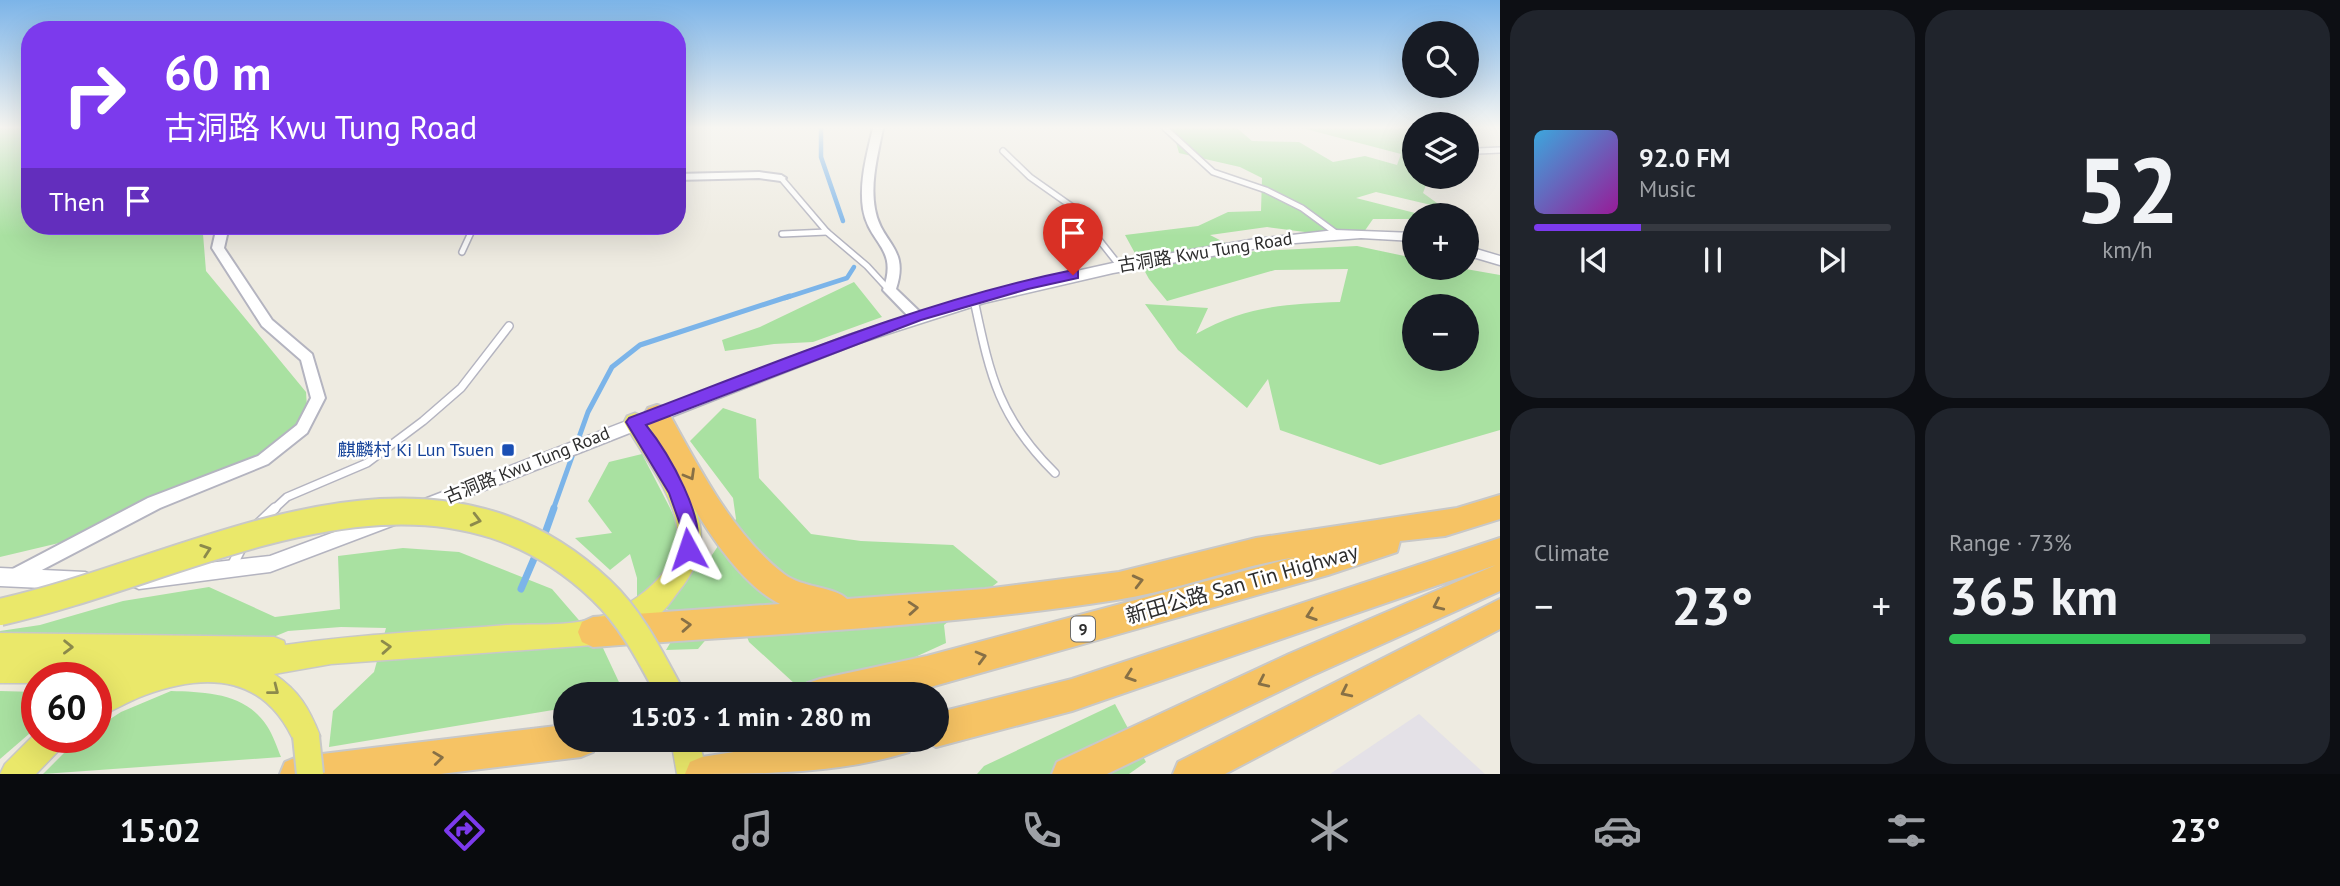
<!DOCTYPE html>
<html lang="en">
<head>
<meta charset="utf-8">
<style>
  body { margin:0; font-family:"PT Sans","Noto Sans SC",sans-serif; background:#20242c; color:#f1f3f6; height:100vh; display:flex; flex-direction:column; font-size:26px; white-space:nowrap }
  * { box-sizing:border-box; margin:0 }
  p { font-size:23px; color:#9ea1a6 }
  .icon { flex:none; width:38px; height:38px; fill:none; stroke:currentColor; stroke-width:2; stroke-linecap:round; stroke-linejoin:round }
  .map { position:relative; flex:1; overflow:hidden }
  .details { display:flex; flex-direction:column; gap:10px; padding:10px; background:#0d0f14; width:840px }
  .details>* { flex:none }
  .hud { position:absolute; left:21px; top:21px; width:665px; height:214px; border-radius:28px; box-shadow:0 7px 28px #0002; background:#7c3aed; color:#fff; overflow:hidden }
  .fabs { position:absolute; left:1402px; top:21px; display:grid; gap:14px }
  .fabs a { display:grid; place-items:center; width:77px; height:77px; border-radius:50%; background:#171b24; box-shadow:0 7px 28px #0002; font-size:35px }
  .speed { position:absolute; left:21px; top:662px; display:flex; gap:14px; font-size:35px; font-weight:700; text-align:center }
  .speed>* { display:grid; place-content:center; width:91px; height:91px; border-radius:50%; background:#171b24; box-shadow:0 7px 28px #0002; line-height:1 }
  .speed .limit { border:10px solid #d22; background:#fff; color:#111 }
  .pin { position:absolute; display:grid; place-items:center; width:60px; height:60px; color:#fff; margin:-72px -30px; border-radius:50% 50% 50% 0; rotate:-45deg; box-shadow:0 0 7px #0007 }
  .pin .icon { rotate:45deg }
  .me { position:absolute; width:77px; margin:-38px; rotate:355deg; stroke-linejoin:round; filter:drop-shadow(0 0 5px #0008) }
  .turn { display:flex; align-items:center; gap:24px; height:147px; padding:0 28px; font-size:32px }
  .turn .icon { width:91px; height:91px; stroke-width:2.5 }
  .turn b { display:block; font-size:49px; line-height:60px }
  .then { display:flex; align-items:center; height:66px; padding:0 28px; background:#0003; gap:14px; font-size:26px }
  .big { font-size:52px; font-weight:700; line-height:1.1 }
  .details .card { flex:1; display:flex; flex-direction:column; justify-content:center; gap:10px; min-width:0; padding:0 24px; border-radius:28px; background:#20242c }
  .details .dial { align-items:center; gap:0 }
  .dial b { font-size:91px; line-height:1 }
  .song { display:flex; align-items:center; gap:21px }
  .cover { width:84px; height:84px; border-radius:10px; background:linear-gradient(135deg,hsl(200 70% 55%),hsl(300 70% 35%)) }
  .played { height:7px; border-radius:4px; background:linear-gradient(90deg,#7c3aed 30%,#363941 30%) }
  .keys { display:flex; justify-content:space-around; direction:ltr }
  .heat { display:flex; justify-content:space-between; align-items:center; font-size:38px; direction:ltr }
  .charge { height:10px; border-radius:5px; background:linear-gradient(90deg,#34c759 73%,#363941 0) }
  .details .tiles { flex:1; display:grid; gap:10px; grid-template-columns:repeat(2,1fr) }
  .trip { position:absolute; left:553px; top:682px; width:396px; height:70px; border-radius:35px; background:#171b24; box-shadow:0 7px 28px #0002; font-weight:700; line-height:70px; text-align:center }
  .tab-bar { display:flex; height:112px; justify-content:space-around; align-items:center; background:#090b0e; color:#9ea1a6 }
  .tab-bar .icon { width:49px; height:49px }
  .tab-bar .selected { color:#7c3aed }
  .tab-bar b { font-size:32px; color:#f1f3f6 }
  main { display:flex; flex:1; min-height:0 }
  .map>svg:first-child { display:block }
</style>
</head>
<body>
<main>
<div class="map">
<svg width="1500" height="774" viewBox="0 0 1500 774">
  <rect width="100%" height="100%" fill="#eeebe1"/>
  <!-- industrial -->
  <polygon fill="#e4e1e7" points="1419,714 1485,774 1330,774"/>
  <!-- green -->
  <g fill="#a9e1a1" fill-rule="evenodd">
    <polygon points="0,128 30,128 30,226 213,226 203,234 206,271 306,392 308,423 219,481 97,534 0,557"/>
    <path d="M1172,128H1237L1252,141L1299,142L1333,162L1365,156L1397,165L1401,154L1302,128H1414V177H1429L1423,193L1444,208L1376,192L1356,198L1423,215H1414V219H1373L1359,239L1267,227L1210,235L1243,252L1357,246L1414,258V268H1460L1500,275V430L1380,465L1280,430L1268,379L1247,408L1178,350L1145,304L1208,308L1196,334C1245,306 1286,304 1340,302L1348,269L1275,270L1167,301L1149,279L1125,235L1198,226L1228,212L1261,211L1262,178L1240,167L1179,153ZM1414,306H1466V359H1414Z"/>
    <polygon points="854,282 882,317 813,342 774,344 725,351 722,340 760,327"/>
    <polygon points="723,408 756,419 759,478 811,534 861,541 953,545 998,582 944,625 946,643 900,664 795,684 749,642 735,605 698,649 666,650 690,610 672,611 637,600 637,578 630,554 610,570 575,538 612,533 588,501 609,462 642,454 670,508 700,573 736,519 733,498 690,441"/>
    <polygon points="403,548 459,552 552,589 603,648 625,695 565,695 565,708 329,747 333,711 374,672 386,628 341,627 288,631 235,653 0,663 0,631 40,625 123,601 209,587 275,617 340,609 338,556"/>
    <polygon points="0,691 37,692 37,727 0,759"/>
    <path d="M171,691C206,692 246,693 267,726C273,735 277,747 281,757L43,774L76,741L82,737H96V728L121,712Z"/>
    <polygon points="1115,704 1146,762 1129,774 977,774 984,766"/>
  </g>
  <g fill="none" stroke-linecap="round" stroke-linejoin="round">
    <!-- stream-far2 -->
    <g stroke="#7bb4e9" stroke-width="4.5">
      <polyline points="821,128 821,157 843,221"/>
      <polyline points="785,298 847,278 854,267"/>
    </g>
    <!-- stream-far1 -->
    <polyline stroke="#7bb4e9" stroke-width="5" points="553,510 588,412 612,367 640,345 790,296"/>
    <!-- stream -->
    <g stroke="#7bb4e9" stroke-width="7">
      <polyline points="543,539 554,508"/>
      <polyline points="521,589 536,554"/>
    </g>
    <!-- service-far2 casing -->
    <g stroke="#b4b4c0" stroke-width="8">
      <g id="service-far2">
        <polyline points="1165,128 1213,172 1266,190 1302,208 1336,233"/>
        <polyline points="1003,151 1030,177 1074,208 1119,265"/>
        <polyline points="1472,155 1478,151 1500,150"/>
        <polyline points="781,178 827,232 867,266 889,290"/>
        <polyline points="782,234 827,232"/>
        <polyline points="462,252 474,226"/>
      </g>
    </g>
    <!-- service-far1 casing -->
    <g stroke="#b4b4c0" stroke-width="10">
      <g id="service-far1">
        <path d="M974,300C990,375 998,417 1055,473"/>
        <polyline points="273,510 287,497 367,463 423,421 461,388 509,326"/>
      </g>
    </g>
    <!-- service casing -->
    <g stroke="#b4b4c0" stroke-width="12">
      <g id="service">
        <polyline points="256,526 275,508"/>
        <polyline points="231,568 243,544"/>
      </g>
    </g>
    <!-- minor casing -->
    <g stroke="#b4b4c0" stroke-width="4">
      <g id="minor">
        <path d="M873,128H883C878,154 870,182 875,209C881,244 910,247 896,289L921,313L922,316L921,319H911L883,290C899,247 869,245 863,209C859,182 867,154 873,128Z"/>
        <polygon points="759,172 781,175 786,178 781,181 759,178 677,180 677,174"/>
        <polygon points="217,226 229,226 224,248 272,320 312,354 325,398 307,433 268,464 160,508 17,583 11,586 5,583 3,578 5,573 148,498 258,456 297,425 311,398 301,360 262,326 212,248"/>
      </g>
    </g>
    <!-- tertiary casing -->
    <g stroke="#b4b4c0" stroke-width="3">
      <g id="tertiary">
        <polygon points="1335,230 1414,233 1414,241 1361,238 1282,244 1113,273 984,303 859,343 421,515 415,518 409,515 406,510 409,505 849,335 936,307 1027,282 1113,263 1256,239"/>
        <polygon points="1466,246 1500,256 1500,265 1466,255"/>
        <polygon points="391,511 397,514 400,519 397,524 270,572 139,589 132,586 130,580 132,574 139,571 270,556"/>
        <polygon points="0,568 85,572 92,575 95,581 92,587 85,590 0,586"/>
      </g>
    </g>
    <!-- primary casing -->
    <g stroke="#c8c8c8" stroke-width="3">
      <g id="primary">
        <path d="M635,413C653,419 661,444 670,459C698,507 719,543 678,592C672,600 665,611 657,616C641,627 620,633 602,641L593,645L331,664L274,674C299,691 309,708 320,736L316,746L306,750L296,746C267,676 210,671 145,695C128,701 113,711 96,718V689L106,683H96V677H37V683H0V633L274,637L284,641L285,645C359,634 433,631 507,625C533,624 568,626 592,619C629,610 686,570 677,525C670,487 642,455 624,422L627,416Z"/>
        <polygon points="37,732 37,737 66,737 62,747 36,774 0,774 5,764"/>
        <polygon points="671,740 699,740 707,774 677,774"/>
      </g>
    </g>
    <!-- motorway casing -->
    <g stroke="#c8c8c8" stroke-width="4">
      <g id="motorway">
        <path d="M657,405L666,408C698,465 731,533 784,574C802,588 836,587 847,599L985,589L1119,572L1256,538L1457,508L1500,495V519L1445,536L1400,541L1397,552L1328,575L927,688L895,695H804L808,683L820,679L927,656L1296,557C1235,567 1176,591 1116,600C943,627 767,634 593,647L582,642L578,632L582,622L593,617L780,604C722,575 673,471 644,415L648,408Z"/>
        <polygon points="1500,538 1500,591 1311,676 1107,774 1052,774 1057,762 1289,654 1496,565 1072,711 936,747 924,740 936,740 936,713 1072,679"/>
        <polygon points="1500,599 1500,629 1225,774 1173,774 1178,762"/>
        <polygon points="565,725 565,740 598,740 593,752 581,757 440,774 280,774 285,762 297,757"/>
        <path d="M811,740H914L909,752C838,774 760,774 685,774L690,762L702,757Z"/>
      </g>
    </g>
    <!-- service-far2 -->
    <use href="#service-far2" stroke="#fff" stroke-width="5"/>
    <!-- service-far1 -->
    <use href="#service-far1" stroke="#fff" stroke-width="7"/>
    <!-- service -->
    <use href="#service" stroke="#fff" stroke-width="9"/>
    <!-- minor -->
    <use href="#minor" fill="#fff" fill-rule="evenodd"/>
    <!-- tertiary -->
    <use href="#tertiary" fill="#fff" fill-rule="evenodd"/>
    <!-- primary -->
    <use href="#primary" fill="#eae86a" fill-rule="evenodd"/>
    <!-- motorway -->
    <use href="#motorway" fill="#f6c364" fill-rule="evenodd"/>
    <!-- primary-bridge-far1 casing -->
    <g stroke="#c8c8c8" stroke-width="24" stroke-linecap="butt">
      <polyline id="primary-bridge-far1" points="395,510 400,510"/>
    </g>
    <!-- primary-bridge casing -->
    <g stroke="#c8c8c8" stroke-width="30" stroke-linecap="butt">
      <g id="primary-bridge">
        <path d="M0,612C195,569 424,422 601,590C632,619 651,658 671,695"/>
        <polyline points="306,736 310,774"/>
      </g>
    </g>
    <!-- primary-bridge-far1 -->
    <use href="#primary-bridge-far1" stroke="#eae86a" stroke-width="21"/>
    <!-- primary-bridge -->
    <use href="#primary-bridge" stroke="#eae86a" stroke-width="26"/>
  </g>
  <!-- one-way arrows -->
  <defs><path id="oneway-chevron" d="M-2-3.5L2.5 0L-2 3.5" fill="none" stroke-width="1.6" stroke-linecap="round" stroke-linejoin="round" transform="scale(1.75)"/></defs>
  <g stroke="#877046">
    <use href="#oneway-chevron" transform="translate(690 475) rotate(60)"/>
    <use href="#oneway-chevron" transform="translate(1138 581) rotate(-14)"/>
    <use href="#oneway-chevron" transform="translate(1438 605) rotate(155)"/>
    <use href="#oneway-chevron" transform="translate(913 608) rotate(-4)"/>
    <use href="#oneway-chevron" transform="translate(1311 615) rotate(161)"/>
    <use href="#oneway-chevron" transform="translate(686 625) rotate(-4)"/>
    <use href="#oneway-chevron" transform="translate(981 657) rotate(-15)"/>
    <use href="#oneway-chevron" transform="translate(1130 676) rotate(161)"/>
    <use href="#oneway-chevron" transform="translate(1263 682) rotate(155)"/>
    <use href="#oneway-chevron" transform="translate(1346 692) rotate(154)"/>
    <use href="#oneway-chevron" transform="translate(438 758) rotate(-7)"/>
  </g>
  <g stroke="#8c8a4c">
    <use href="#oneway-chevron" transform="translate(476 520) rotate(14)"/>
    <use href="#oneway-chevron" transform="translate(206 550) rotate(-19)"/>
    <use href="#oneway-chevron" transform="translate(68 647) rotate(1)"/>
    <use href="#oneway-chevron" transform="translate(386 647) rotate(-4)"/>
    <use href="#oneway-chevron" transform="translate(274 690) rotate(38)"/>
  </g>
  <!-- sky -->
  <linearGradient id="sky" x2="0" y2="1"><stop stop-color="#7cb4e8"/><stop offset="0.54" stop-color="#f7f6f2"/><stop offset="1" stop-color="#f7f6f2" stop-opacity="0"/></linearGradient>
  <rect width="1500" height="236" fill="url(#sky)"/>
  <!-- route -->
  <path fill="#7c3aed" stroke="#51269a" stroke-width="2" d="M1073,270L1078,271V278L1028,289L921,320L646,425C667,451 710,522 695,555L688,557L682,555L679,549L681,527L669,493L626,422L629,418C775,363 920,301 1073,270Z"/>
  <!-- markers -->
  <rect fill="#1a4fb4" stroke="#fff" stroke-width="2.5" x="501" y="443" width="14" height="14" rx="3.5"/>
  <g text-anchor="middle" stroke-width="5" stroke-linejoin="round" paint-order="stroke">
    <!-- shield labels -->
    <rect fill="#fff" stroke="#6c6c6c" stroke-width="2" x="1071" y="616.5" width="24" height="25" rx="5"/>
    <g font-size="16" font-weight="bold" fill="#2d2d2d">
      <text x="1083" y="635">9</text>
    </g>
    <!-- street labels -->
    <g font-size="18" fill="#2d2d2d" stroke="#fff">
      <text transform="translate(1205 252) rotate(-9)" y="6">古洞路 Kwu Tung Road</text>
      <text transform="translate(527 465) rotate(-22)" y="6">古洞路 Kwu Tung Road</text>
    </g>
    <!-- transit labels -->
    <g font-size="18" fill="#164399" stroke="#fff" text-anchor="end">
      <text x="494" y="456">麒麟村 Ki Lun Tsuen</text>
    </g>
    <!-- near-street labels -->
    <g font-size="21" fill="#2d2d2d" stroke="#fff">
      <text transform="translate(1242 584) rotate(-16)" y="7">新田公路 San Tin Highway</text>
    </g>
  </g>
</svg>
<div class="fabs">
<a><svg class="icon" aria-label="search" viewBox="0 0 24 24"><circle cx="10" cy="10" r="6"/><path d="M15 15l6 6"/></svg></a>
<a><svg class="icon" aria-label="layers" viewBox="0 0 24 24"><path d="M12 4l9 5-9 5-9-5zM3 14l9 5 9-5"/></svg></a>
<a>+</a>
<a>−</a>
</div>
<div class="speed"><div class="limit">60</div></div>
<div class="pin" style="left:1073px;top:275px;background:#d93025"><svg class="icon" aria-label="arrive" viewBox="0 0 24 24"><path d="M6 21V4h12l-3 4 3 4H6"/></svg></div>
<svg class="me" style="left:688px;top:549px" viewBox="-20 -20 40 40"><path d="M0-17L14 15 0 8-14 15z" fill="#7c3aed" stroke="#fff" stroke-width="4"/></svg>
<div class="trip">15:03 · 1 min · 280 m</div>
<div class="hud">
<div class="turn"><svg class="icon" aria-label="right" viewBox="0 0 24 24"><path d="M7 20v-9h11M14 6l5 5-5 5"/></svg><div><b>60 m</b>古洞路 Kwu Tung Road</div></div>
<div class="then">Then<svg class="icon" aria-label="arrive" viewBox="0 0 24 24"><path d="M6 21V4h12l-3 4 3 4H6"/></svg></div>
</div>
</div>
<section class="details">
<div class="tiles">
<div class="card">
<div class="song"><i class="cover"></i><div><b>92.0 FM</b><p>Music</p></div></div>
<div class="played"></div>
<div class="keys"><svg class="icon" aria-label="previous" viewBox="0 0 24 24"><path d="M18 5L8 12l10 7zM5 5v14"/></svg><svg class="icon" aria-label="pause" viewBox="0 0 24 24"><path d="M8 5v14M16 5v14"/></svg><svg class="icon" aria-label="next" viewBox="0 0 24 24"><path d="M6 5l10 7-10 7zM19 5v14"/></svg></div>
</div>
<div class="card dial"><b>52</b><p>km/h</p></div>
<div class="card"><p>Climate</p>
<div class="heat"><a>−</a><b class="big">23°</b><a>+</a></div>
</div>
<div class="card"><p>Range · 73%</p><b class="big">365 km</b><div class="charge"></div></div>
</div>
</section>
</main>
<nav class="tab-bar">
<b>15:02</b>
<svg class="icon selected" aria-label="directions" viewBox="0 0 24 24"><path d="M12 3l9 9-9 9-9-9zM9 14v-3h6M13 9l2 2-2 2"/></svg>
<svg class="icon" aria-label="music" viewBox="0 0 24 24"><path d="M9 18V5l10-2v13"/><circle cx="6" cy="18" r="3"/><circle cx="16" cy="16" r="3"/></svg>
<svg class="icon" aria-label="phone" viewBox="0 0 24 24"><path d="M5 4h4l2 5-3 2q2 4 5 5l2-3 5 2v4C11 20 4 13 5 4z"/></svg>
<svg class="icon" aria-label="climate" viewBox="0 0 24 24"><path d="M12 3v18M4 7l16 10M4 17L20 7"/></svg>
<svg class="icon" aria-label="car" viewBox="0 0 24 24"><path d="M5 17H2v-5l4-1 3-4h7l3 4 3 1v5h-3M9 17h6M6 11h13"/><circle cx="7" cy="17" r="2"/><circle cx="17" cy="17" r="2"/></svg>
<svg class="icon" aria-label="filters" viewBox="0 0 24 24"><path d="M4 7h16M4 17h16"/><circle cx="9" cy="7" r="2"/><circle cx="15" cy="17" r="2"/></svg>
<b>23°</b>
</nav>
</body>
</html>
